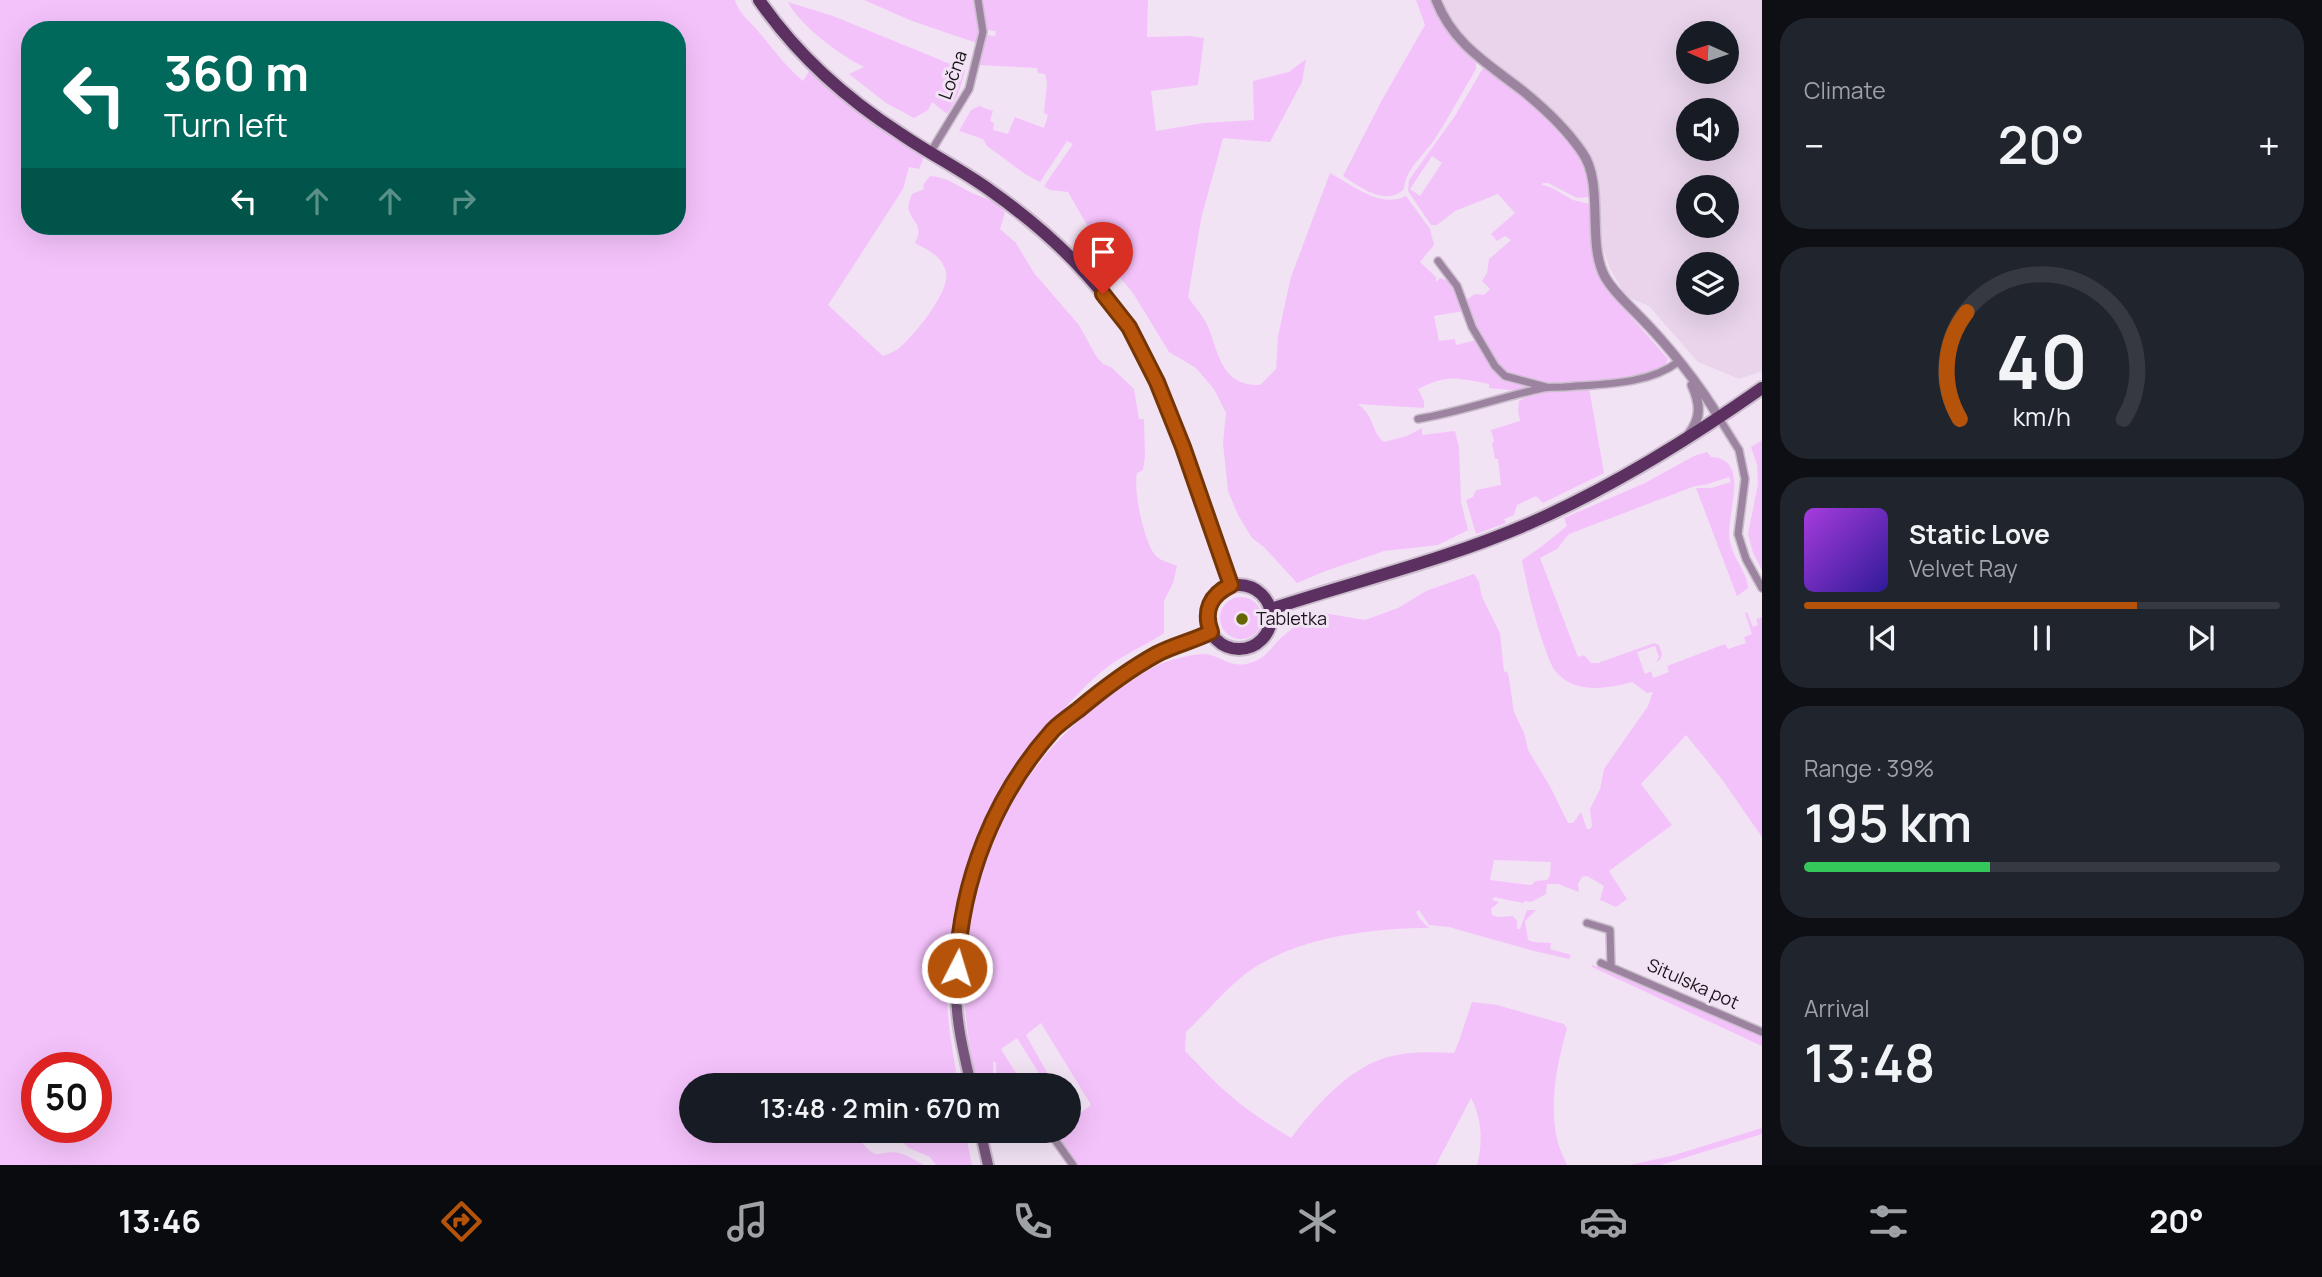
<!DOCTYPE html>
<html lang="en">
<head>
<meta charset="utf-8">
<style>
  body { margin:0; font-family:Manrope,sans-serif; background:#20242c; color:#f1f3f6; height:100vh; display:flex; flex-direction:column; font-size:26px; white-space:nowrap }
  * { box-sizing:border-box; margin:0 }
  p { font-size:23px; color:#9ea1a6 }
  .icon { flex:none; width:38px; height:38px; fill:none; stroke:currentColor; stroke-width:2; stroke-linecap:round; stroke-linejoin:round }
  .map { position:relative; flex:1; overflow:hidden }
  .drawer { display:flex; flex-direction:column; gap:18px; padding:18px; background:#0d0f14; width:560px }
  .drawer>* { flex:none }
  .guide { position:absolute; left:21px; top:21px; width:665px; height:214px; border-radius:28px; box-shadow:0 7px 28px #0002; background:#00695c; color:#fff; overflow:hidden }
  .needle { width:46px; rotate:273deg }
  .tools { position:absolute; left:1676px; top:21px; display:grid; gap:14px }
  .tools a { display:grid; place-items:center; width:63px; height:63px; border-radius:50%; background:#171b24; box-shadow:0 7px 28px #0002; font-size:35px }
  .speed { position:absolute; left:21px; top:1052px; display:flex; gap:14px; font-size:35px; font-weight:700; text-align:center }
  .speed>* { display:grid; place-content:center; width:91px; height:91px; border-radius:50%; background:#171b24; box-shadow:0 7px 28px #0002; line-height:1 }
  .speed .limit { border:10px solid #d22; background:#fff; color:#111 }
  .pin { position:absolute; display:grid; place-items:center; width:60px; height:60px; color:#fff; margin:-72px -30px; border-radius:50% 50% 50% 0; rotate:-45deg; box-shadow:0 0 7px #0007 }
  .pin .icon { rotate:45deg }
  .me { position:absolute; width:77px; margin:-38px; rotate:5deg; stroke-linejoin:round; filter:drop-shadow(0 0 5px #0008) }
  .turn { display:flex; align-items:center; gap:24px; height:147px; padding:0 28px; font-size:32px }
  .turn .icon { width:91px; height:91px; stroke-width:2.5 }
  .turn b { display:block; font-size:49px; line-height:60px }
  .lanes { display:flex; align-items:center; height:66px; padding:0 28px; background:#0003; justify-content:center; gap:35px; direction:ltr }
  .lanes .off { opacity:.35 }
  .big { font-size:52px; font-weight:600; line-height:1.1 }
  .drawer .card { flex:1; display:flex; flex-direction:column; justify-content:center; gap:10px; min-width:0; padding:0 24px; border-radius:28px; background:#20242c }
  .drawer .dial { align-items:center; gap:0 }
  .dial svg { height:182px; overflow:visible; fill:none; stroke:#363941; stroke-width:7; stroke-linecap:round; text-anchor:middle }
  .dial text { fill:#f1f3f6; stroke:none }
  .song { display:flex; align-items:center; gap:21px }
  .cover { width:84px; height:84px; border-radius:10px; background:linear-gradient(135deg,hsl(280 70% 55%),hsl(250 70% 35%)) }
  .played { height:7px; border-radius:4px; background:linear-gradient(90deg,#b45309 70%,#363941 70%) }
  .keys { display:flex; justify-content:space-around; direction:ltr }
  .heat { display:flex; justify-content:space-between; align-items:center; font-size:38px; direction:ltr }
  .charge { height:10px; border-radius:5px; background:linear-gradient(90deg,#34c759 39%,#363941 0) }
  .trip { position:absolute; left:679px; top:1073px; width:402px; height:70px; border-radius:35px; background:#171b24; box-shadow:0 7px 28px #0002; font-weight:600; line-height:70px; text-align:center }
  .menu { display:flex; height:112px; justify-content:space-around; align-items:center; background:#090b0e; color:#9ea1a6 }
  .menu .icon { width:49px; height:49px }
  .menu .active { color:#b45309 }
  .menu b { font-size:32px; color:#f1f3f6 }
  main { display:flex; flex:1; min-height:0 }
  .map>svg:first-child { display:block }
</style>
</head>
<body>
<main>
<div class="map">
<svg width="1762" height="1165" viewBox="0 0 1762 1165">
  <rect width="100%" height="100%" fill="#f2e3f4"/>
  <!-- built -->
  <path fill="#e9d4eb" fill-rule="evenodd" d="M1441,0H1762V371L1739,379L1698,362L1649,306L1630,298L1623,291L1610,269L1603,249L1595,172L1585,146L1528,89L1464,38L1447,16ZM1689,33H1727V72H1689ZM1689,110H1727V149H1689ZM1689,187H1727V226H1689ZM1689,264H1727V303H1689Z"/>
  <!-- green -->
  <g fill="#f4c2fb" fill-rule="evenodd">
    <path d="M0,0H735C739,14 749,20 758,31C773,49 785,66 803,81L809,71L852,108L924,157L919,169L909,167L903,189L828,305L883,356C888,354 893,352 898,349C913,337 951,291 946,272C942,256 928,250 915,243C924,225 913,223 909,211C907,206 911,198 912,194L924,189L923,185L930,176C947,177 957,186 972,193C983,198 998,201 1005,213L1000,229L1016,243L1034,273L1079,325L1096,356L1103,364L1111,367L1134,389L1139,419H1144L1145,457L1143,470L1137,473C1133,490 1144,543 1156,556C1161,561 1170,563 1177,566L1173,583L1164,601V633C1148,644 1129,652 1113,663C1094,676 1078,694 1062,711C987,789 944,890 947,1000C948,1030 954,1056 958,1085H691V1130L872,1131L861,1136L860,1140C879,1164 877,1149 899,1153C907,1155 916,1161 924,1165H0ZM30,30H677V226H30ZM37,1068H96V1127H37Z"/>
    <polygon points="864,0 976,0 981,26 977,43 912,21"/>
    <path d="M980,0H1148L1147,37L1189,36L1204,38L1198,85L1151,91L1156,131L1204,123L1254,120L1253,81L1289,72L1306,59L1302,82L1270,142L1223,138L1201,219L1188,297C1195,307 1205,318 1209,329C1219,355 1222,386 1260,385L1276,369L1278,336L1291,277L1330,173C1352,185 1381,209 1406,196L1430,229L1434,245L1420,262L1436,277V282L1440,278C1455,281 1460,298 1464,311L1434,316L1439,341L1455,339L1456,345L1477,340L1493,368L1532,384L1531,389L1520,391L1489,388V384C1455,378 1449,374 1418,389L1424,401V408L1358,404C1361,407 1364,409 1366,412C1374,421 1373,434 1384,442L1407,436L1422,428V435L1455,431L1459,448L1461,502L1468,530L1438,545L1384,551L1323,572L1297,583L1264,547L1252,538L1238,515L1228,491L1223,443L1226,413L1214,389L1196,368L1169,352L1133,293L1089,240L1087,225L1068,192L1050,190L1044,186L1073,144L1067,141L1040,182L1025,174L987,146L983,139L959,131L971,110L979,106L993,111L990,121L994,123L993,130L1008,134L1015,117L1044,128L1048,115L1044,113L1047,83L1045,74L1038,73L1037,68L979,65L986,35L995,36L996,31L987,30Z"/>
    <path d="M1416,0H1431C1440,26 1456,45 1476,63V69C1463,91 1450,115 1436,137C1425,155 1406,167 1404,189C1386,207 1360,187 1343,176L1382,100L1425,25Z"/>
    <path d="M788,2L833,16L965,70C961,86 957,100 947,114L932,102L928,110L914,118L886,103L849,74L864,67C840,55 800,26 788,2Z"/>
    <path d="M1483,68L1535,106L1583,159L1588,179L1589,197L1577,198L1548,183H1543L1542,185L1550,187L1573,200L1590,204L1602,279L1613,296L1668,359L1664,368L1617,380L1554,386L1504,372L1497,365L1474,327L1465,301L1475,294L1484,295L1490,289L1482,281L1487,273L1489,259L1511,240L1505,236L1497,241L1491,234L1515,213L1498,194L1455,211L1437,225H1431L1408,191L1409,180L1455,116ZM1432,156L1442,163L1420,196L1410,189Z"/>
    <path d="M1589,388L1604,473L1543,503L1536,496L1517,505L1514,515L1504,519L1506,523L1476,534L1466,500L1473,497L1476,490L1501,485L1498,459H1495L1492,443L1494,441L1491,430L1520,421L1518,411L1519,401C1541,388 1565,389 1589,388Z"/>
    <polygon points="1762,440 1762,570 1753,553 1748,534 1758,484 1757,464 1751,447"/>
    <path d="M1707,452L1711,457C1753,459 1724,517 1730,542C1733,558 1748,574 1748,588L1737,596L1696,488H1711L1731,482L1729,477L1708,484L1695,486L1569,534L1557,549L1540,558L1578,657L1584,655L1591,663H1598L1654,643L1659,645L1662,654L1660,660L1656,662L1659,657L1655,646L1637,652L1645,674L1651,671L1653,678L1669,672L1667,666L1725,644L1728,649L1746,643L1744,637L1752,634L1745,613L1747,612L1753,627L1758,625L1756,619L1762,617V837L1721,778L1686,735L1641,784L1672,825L1609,871L1627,899L1616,907L1600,900L1604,886L1587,876L1582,877L1578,884L1579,892L1558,884H1547L1546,894L1531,902L1525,901L1523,903L1494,897L1492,900L1499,902L1491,909L1492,915L1497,917L1513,916L1517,921V929H1520L1527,910H1536L1525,921L1528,940L1533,942L1551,943L1550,949L1571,955L1569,959L1530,950L1449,927L1429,925L1419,910L1416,912L1420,919L1429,928C1370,928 1291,938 1244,975C1223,992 1205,1014 1186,1032L1185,1051C1200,1066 1215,1083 1232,1097C1250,1113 1271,1125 1291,1138C1314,1108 1346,1071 1382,1059C1404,1051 1431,1052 1454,1053L1459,1041L1472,1002L1497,1005L1564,1024L1567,1029C1557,1063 1549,1103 1557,1139C1559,1148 1563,1156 1567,1165H1477C1483,1143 1482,1118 1471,1098L1436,1165H1076L1050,1131L1069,1130V1107L1076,1116L1091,1105L1041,1023L1026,1035L1054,1085H1033L1042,1078L1017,1038L1001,1049L1014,1070L1028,1085H997L996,1063L993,1061V1085H977C969,1045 962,1005 964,964C970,850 1027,750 1121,688C1133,680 1145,671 1158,665C1169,660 1191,654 1204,654C1222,655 1228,669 1250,663C1267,658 1271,647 1282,637C1293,627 1305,620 1317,612L1365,620L1398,608L1426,591L1474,574L1479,582L1482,597L1500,633L1504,671L1508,673L1514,712L1524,733L1528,750L1551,788L1568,823H1573L1581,812L1587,829H1590L1592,826L1590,809L1600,789L1604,769L1648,706L1653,692L1647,693L1632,682C1611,688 1577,694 1559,675C1552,669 1549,659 1546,651C1535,621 1528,592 1522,560L1541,547L1567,526L1564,518L1645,483L1694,456ZM1494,860L1551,862L1550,876L1547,880L1536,881L1531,885L1490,880Z"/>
    <circle cx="1241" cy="618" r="21"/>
    <polygon points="1592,965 1609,970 1762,1035 1762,1046 1592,967"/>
    <polygon points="1762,1128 1762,1134 1661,1165 1629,1165 1671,1156"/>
    <polygon points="889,1131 965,1131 972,1165 936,1165 930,1157 909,1148"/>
  </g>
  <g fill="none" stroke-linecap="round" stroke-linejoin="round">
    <!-- minor casing -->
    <g stroke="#cbbecd" stroke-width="10">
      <g id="minor">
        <polyline points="930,153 969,89 983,32 978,0"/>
        <polyline points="1438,261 1457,286 1472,327 1495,366 1505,376 1546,387"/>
        <polyline points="1719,418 1739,450 1745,479 1738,534 1746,559 1762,588"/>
        <path d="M1418,419C1461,412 1501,397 1543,388C1550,387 1557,387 1564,387C1601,384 1648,385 1678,362"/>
        <polyline points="1587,923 1610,930 1611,966"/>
        <polyline points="1601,963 1762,1032"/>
        <polyline points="1048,1130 1073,1165"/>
      </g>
    </g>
    <!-- tertiary casing -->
    <g stroke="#cbbecd" stroke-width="12">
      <g id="tertiary">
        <path d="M1436,0C1453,44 1487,63 1523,91C1544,108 1567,130 1582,152C1605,184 1586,242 1605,277C1614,293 1628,304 1640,317C1666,343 1701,386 1719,418"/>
        <path d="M1689,434C1702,417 1700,403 1692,385"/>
      </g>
    </g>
    <!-- secondary casing -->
    <g stroke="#cbbecd" stroke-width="14">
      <g id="secondary">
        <path d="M971,1085C964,1054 956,1023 956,991C954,897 989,797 1054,729C1062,722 1071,715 1079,709C1104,689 1129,670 1157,654C1174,645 1193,641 1211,632"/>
        <polyline points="980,1130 988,1165"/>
      </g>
    </g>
    <!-- primary casing -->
    <g stroke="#cbbecd" stroke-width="16">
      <g id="primary">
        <path d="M759,0C797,55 845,98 901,134C930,154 962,170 991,191C1035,222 1074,256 1107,299C1114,309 1123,318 1129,329C1160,380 1180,438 1200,495C1210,525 1221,555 1231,585"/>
        <circle cx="1239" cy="617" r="32"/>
        <path d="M1271,609C1356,581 1445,560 1528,524C1611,488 1688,440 1762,388"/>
      </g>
    </g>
    <!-- minor -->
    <use href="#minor" stroke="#9c84a0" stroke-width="7"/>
    <!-- tertiary -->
    <use href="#tertiary" stroke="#9c84a0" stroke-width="9"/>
    <!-- secondary -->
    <use href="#secondary" stroke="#77547c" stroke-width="10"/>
    <!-- primary -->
    <use href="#primary" stroke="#5c3162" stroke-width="12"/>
  </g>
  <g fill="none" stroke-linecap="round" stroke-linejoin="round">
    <!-- route casing -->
    <g stroke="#753606" stroke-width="18">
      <path id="route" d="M957,968C961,880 994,796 1053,730C1060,723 1070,716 1078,710C1103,689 1128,670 1157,654C1174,645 1193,641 1211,632C1203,611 1210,595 1231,585L1183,447L1157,382L1129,327L1103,294"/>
    </g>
    <!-- route -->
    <use href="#route" stroke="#b45309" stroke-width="12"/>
  </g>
  <!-- markers -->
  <circle fill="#636603" stroke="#f2e3f4" stroke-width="2.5" cx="1242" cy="619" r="7"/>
  <g text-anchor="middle" stroke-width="6" stroke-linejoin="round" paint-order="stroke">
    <!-- street labels -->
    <g font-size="18" fill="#1b151b" stroke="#f2e3f4">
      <text transform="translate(953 75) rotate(-70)" y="6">Ločna</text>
      <text transform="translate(1693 984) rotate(24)" y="6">Situlska pot</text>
    </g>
    <!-- poi labels -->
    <g font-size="18" fill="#1b151b" stroke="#f2e3f4" text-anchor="start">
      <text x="1256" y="625">Tabletka</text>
    </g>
  </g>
</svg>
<div class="tools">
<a><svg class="needle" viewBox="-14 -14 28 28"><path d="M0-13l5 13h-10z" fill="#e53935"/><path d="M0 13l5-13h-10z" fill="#9ea1a6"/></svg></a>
<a><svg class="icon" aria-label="sound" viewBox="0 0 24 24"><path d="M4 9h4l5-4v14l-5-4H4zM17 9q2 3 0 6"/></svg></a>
<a><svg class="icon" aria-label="search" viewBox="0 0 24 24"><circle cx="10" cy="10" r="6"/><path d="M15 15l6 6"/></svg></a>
<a><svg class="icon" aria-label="layers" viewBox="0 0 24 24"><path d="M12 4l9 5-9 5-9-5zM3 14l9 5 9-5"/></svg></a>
</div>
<div class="speed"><div class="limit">50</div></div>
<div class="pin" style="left:1103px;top:294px;background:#d93025"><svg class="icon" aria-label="arrive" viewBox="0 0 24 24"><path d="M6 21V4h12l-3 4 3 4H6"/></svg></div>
<svg class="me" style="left:957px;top:968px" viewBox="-20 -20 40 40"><circle r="17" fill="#b45309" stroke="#fff" stroke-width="3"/><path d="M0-11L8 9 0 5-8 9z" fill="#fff"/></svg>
<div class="trip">13:48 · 2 min · 670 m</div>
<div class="guide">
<div class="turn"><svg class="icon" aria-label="left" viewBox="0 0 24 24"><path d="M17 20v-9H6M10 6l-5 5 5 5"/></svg><div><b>360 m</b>Turn left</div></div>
<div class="lanes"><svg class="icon" aria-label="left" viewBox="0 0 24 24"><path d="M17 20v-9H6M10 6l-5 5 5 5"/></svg><svg class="icon off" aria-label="ahead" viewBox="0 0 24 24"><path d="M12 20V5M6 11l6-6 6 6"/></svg><svg class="icon off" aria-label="ahead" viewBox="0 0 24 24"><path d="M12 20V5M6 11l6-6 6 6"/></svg><svg class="icon off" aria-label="right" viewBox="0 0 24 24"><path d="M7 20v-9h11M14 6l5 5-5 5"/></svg></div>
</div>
</div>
<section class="drawer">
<div class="card"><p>Climate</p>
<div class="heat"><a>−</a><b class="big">20°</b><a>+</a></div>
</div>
<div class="card dial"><svg viewBox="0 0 100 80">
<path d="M14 69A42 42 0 1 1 86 69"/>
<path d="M14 69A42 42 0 0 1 17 22" stroke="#b45309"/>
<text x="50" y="56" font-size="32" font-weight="700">40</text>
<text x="50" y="72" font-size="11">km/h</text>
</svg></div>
<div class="card">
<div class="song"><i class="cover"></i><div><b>Static Love</b><p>Velvet Ray</p></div></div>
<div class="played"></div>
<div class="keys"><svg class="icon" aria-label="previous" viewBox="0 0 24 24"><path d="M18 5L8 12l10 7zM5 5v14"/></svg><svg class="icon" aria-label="pause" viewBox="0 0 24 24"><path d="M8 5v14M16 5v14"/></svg><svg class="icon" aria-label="next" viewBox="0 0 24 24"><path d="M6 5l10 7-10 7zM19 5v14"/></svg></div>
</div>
<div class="card"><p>Range · 39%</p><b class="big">195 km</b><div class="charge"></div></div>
<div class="card"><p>Arrival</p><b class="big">13:48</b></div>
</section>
</main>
<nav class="menu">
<b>13:46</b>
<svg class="icon active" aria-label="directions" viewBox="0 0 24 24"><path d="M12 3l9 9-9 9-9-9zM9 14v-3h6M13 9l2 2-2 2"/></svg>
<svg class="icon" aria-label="music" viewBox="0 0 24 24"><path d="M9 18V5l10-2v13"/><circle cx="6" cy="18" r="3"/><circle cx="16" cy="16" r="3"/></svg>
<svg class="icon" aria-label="phone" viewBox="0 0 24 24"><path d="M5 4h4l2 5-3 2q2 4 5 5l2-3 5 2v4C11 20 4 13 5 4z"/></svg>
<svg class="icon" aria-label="climate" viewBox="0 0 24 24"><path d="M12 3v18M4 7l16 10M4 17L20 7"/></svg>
<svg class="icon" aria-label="car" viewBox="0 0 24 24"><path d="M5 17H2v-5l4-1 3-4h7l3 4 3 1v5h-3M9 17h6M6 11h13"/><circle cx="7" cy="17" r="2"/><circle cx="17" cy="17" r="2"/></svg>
<svg class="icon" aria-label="filters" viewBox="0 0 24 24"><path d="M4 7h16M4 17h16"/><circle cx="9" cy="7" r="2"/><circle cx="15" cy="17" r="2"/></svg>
<b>20°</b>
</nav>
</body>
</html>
